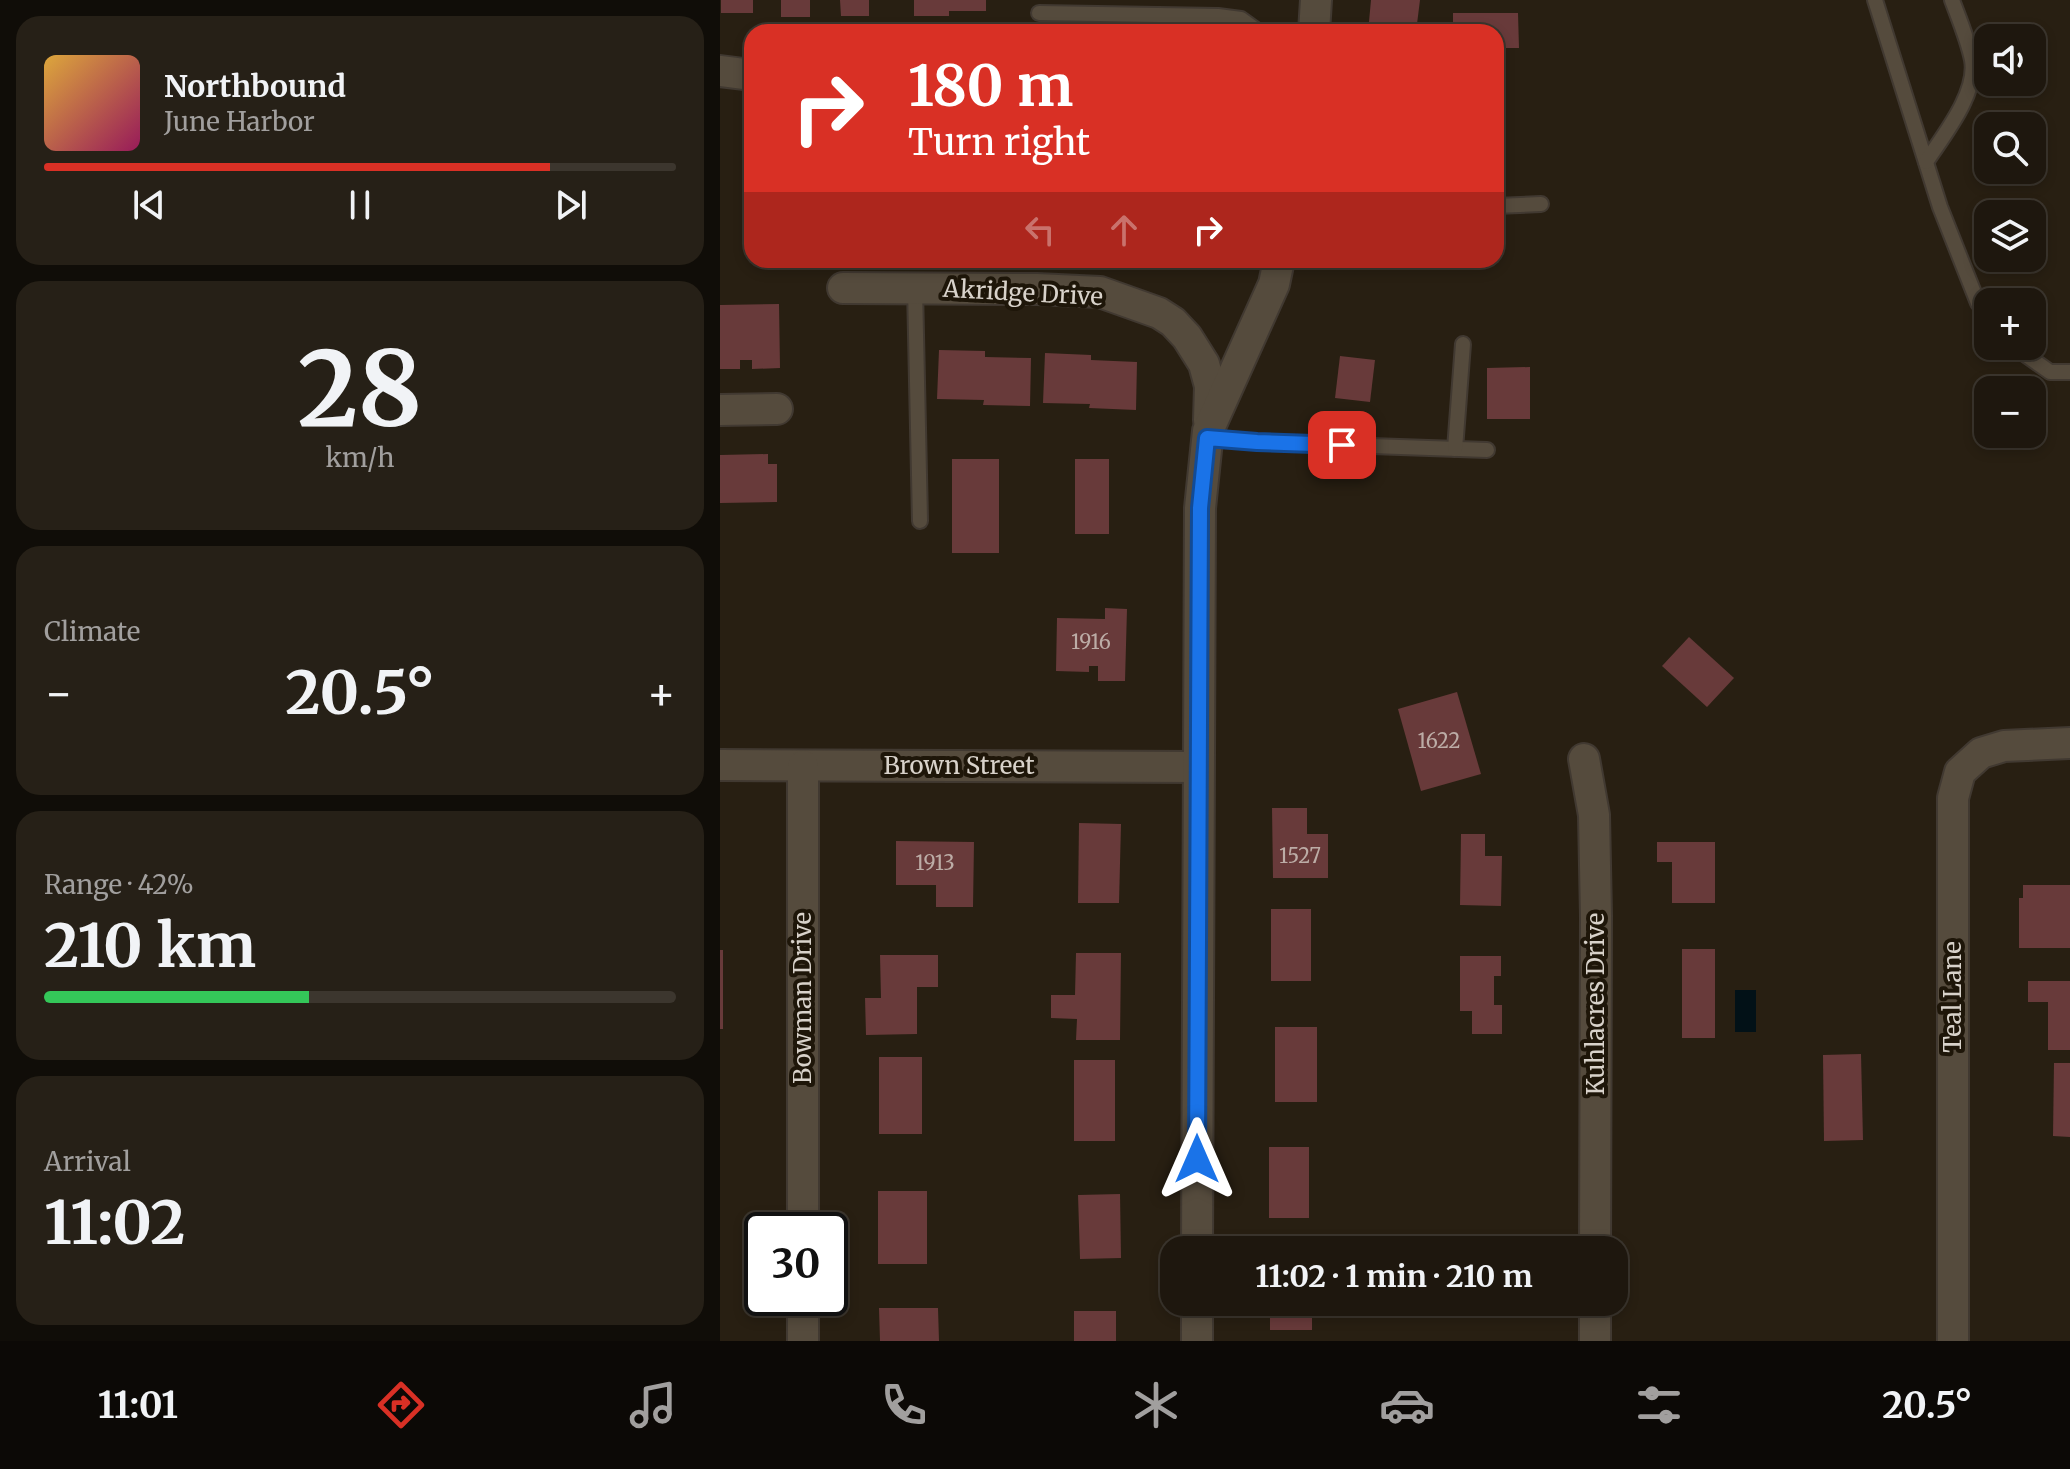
<!DOCTYPE html>
<html lang="en">
<head>
<meta charset="utf-8">
<style>
  body { margin:0; font-family:Merriweather,serif; background:#262017; color:#f1f3f6; height:100vh; display:flex; flex-direction:column; font-size:30px; white-space:nowrap }
  * { box-sizing:border-box; margin:0 }
  p { font-size:26px; color:#a19f9e }
  .icon { flex:none; width:44px; height:44px; fill:none; stroke:currentColor; stroke-width:2; stroke-linecap:round; stroke-linejoin:round }
  .map { position:relative; flex:1; overflow:hidden }
  .drawer { display:flex; flex-direction:column; gap:16px; padding:16px; background:#100d08; width:720px }
  .drawer>* { flex:none }
  .top-card { position:absolute; left:24px; top:24px; width:760px; height:244px; border-radius:24px; box-shadow:0 4px 12px #0003,0 0 0 2px #3c362e; background:#d93025; color:#fff; overflow:hidden }
  .fabs { position:absolute; left:1254px; top:24px; display:grid; gap:16px }
  .fabs a { display:grid; place-items:center; width:72px; height:72px; border-radius:16px; background:#1e170e; box-shadow:0 4px 12px #0003,0 0 0 2px #3c362e; font-size:40px }
  .speed { position:absolute; left:24px; top:1212px; display:flex; gap:16px; font-size:40px; font-weight:700; text-align:center }
  .speed>* { display:grid; place-content:center; width:104px; height:104px; border-radius:50%; background:#1e170e; box-shadow:0 4px 12px #0003,0 0 0 2px #3c362e; line-height:1 }
  .speed .limit { border:4px solid #111; border-radius:12px; background:#fff; color:#111 }
  .pin { position:absolute; display:grid; place-items:center; width:68px; height:68px; color:#fff; margin:-34px; border-radius:16px; box-shadow:0 4px 12px #0006 }
  .me { position:absolute; width:88px; margin:-44px; rotate:0deg; stroke-linejoin:round; filter:drop-shadow(0 0 6px #0008) }
  .turn { display:flex; align-items:center; gap:28px; height:168px; padding:0 32px; font-size:36px }
  .turn .icon { width:104px; height:104px; stroke-width:2.5 }
  .turn b { display:block; font-size:56px; line-height:68px }
  .lanes { display:flex; align-items:center; height:76px; padding:0 32px; background:#0003; justify-content:center; gap:40px; direction:ltr }
  .lanes .off { opacity:.35 }
  .big { font-size:60px; font-weight:700; line-height:1.1 }
  .drawer .tile { flex:1; display:flex; flex-direction:column; justify-content:center; gap:12px; min-width:0; padding:0 28px; border-radius:24px; background:#262017 }
  .drawer .dial { align-items:center; gap:0 }
  .dial b { font-size:104px; line-height:1 }
  .song { display:flex; align-items:center; gap:24px }
  .cover { width:96px; height:96px; border-radius:12px; background:linear-gradient(135deg,hsl(40 70% 55%),hsl(330 70% 35%)) }
  .played { height:8px; border-radius:4px; background:linear-gradient(90deg,#d93025 80%,#3c362e 80%) }
  .keys { display:flex; justify-content:space-around; direction:ltr }
  .heat { display:flex; justify-content:space-between; align-items:center; font-size:44px; direction:ltr }
  .charge { height:12px; border-radius:6px; background:linear-gradient(90deg,#34c759 42%,#3c362e 0) }
  .trip { position:absolute; left:440px; top:1236px; width:468px; height:80px; border-radius:24px; background:#1e170e; box-shadow:0 4px 12px #0003,0 0 0 2px #3c362e; font-weight:700; line-height:80px; text-align:center }
  .dock { display:flex; height:128px; justify-content:space-around; align-items:center; background:#0c0906; color:#a19f9e }
  .dock .icon { width:56px; height:56px }
  .dock .selected { color:#d93025 }
  .dock b { font-size:36px; color:#f1f3f6 }
  main { display:flex; flex:1; min-height:0 }
  .map>svg:first-child { display:block }
</style>
</head>
<body>
<main>
<section class="drawer">
<div class="tile">
<div class="song"><i class="cover"></i><div><b>Northbound</b><p>June Harbor</p></div></div>
<div class="played"></div>
<div class="keys"><svg class="icon" aria-label="previous" viewBox="0 0 24 24"><path d="M18 5L8 12l10 7zM5 5v14"/></svg><svg class="icon" aria-label="pause" viewBox="0 0 24 24"><path d="M8 5v14M16 5v14"/></svg><svg class="icon" aria-label="next" viewBox="0 0 24 24"><path d="M6 5l10 7-10 7zM19 5v14"/></svg></div>
</div>
<div class="tile dial"><b>28</b><p>km/h</p></div>
<div class="tile"><p>Climate</p>
<div class="heat"><a>−</a><b class="big">20.5°</b><a>+</a></div>
</div>
<div class="tile"><p>Range · 42%</p><b class="big">210 km</b><div class="charge"></div></div>
<div class="tile"><p>Arrival</p><b class="big">11:02</b></div>
</section>
<div class="map">
<svg width="1350" height="1341" viewBox="0 0 1350 1341">
  <rect width="100%" height="100%" fill="#281f12"/>
  <!-- water -->
  <rect fill="#021117" x="1015" y="990" width="21" height="42"/>
  <!-- building -->
  <g fill="#683a3a">
    <rect x="1" y="0" width="32" height="13"/>
    <rect x="61" y="0" width="29" height="17"/>
    <polygon points="120,0 149,0 149,16 121,16"/>
    <polygon points="194,0 266,0 266,11 229,11 229,16 194,16"/>
    <polygon points="651,0 700,0 696,32 648,32"/>
    <polygon points="733,13 798,13 799,48 776,48 776,32 733,32"/>
    <rect x="196" y="26" width="70" height="6"/>
    <polygon points="59,304 60,368 32,369 32,360 20,360 20,369 0,369 0,305"/>
    <polygon points="219,350 265,351 265,357 311,358 310,406 263,405 264,400 217,399"/>
    <polygon points="325,353 371,355 371,360 417,362 416,410 369,408 370,404 323,403"/>
    <polygon points="620,356 655,360 650,402 615,398"/>
    <polygon points="810,367 810,419 767,419 767,368"/>
    <polygon points="48,454 48,464 57,464 57,502 0,503 0,455"/>
    <rect x="232" y="459" width="47" height="94"/>
    <rect x="355" y="459" width="34" height="75"/>
    <polygon points="385,608 407,609 405,681 378,681 378,666 369,666 369,672 336,671 337,618 385,619"/>
    <polygon points="969,637 1014,678 987,707 942,666"/>
    <polygon points="737,692 761,774 701,791 678,709"/>
    <polygon points="552,808 587,808 587,834 608,834 608,878 553,878"/>
    <polygon points="359,823 401,824 399,903 358,903"/>
    <polygon points="741,834 765,834 765,856 782,856 781,906 740,905"/>
    <polygon points="176,841 254,842 253,907 216,907 216,885 176,885"/>
    <polygon points="937,842 995,842 995,903 952,903 952,862 937,862"/>
    <polygon points="1303,885 1350,885 1350,948 1299,948 1299,898 1303,898"/>
    <rect x="551" y="909" width="40" height="72"/>
    <rect x="962" y="949" width="33" height="89"/>
    <rect x="0" y="950" width="3" height="79"/>
    <polygon points="356,953 401,953 400,1040 356,1040 357,1019 331,1018 331,995 355,995"/>
    <polygon points="160,955 218,955 218,987 197,987 197,1034 146,1035 145,998 161,998"/>
    <polygon points="740,956 781,956 781,976 774,976 774,1005 782,1005 782,1034 752,1034 752,1011 740,1011"/>
    <polygon points="1308,981 1350,981 1350,1050 1328,1050 1328,1002 1308,1002"/>
    <rect x="555" y="1027" width="42" height="75"/>
    <polygon points="1141,1054 1143,1140 1104,1141 1103,1055"/>
    <rect x="159" y="1057" width="43" height="77"/>
    <rect x="354" y="1060" width="41" height="81"/>
    <polygon points="1334,1063 1350,1063 1350,1137 1333,1136"/>
    <rect x="549" y="1147" width="40" height="71"/>
    <rect x="158" y="1191" width="49" height="73"/>
    <polygon points="400,1194 401,1258 360,1259 358,1195"/>
    <rect x="550" y="1302" width="42" height="28"/>
    <polygon points="159,1308 218,1308 219,1341 160,1341"/>
    <rect x="354" y="1311" width="42" height="30"/>
  </g>
  <g fill="none" stroke-linecap="round" stroke-linejoin="round">
    <!-- service casing -->
    <g stroke="#413931" stroke-width="18">
      <g id="service">
        <polyline points="1155,0 1220,207 1258,303 1268,315"/>
        <polyline points="319,13 498,16 521,19 539,32"/>
        <path d="M1206,162C1223,136 1258,93 1252,60C1248,40 1239,19 1232,0"/>
        <polyline points="776,206 821,204"/>
        <polyline points="195,288 200,521"/>
        <polyline points="1293,346 1330,372 1350,372"/>
        <polyline points="487,438 537,442 767,450"/>
        <polyline points="735,449 743,344"/>
      </g>
    </g>
    <!-- minor casing -->
    <g stroke="#413931" stroke-width="34">
      <g id="minor">
        <polyline points="594,32 596,0"/>
        <polyline points="0,71 32,75"/>
        <polyline points="123,288 317,289 380,292 439,313 453,322 467,337 484,364 490,386 489,420"/>
        <polyline points="0,410 57,409"/>
        <polyline points="864,759 874,815 876,916 875,1250"/>
        <polyline points="0,765 477,767"/>
        <polyline points="83,766 83,1230"/>
        <polyline points="477,1250 480,508 488,431 554,284 559,260"/>
        <polyline points="83,1298 83,1341"/>
        <polyline points="477,1341 477,1302"/>
        <polyline points="875,1341 875,1302"/>
        <polyline points="1233,1341 1233,798 1240,772 1261,753 1284,746 1350,743"/>
      </g>
    </g>
    <!-- service -->
    <use href="#service" stroke="#554b3d" stroke-width="14"/>
    <!-- minor -->
    <use href="#minor" stroke="#554b3d" stroke-width="30"/>
  </g>
  <g fill="none" stroke-linecap="round" stroke-linejoin="round">
    <!-- route casing -->
    <g stroke="#114b97" stroke-width="20">
      <polyline id="route" points="477,1159 480,508 487,438 537,442 622,445"/>
    </g>
    <!-- route -->
    <use href="#route" stroke="#1a73e8" stroke-width="14"/>
  </g>
  <g text-anchor="middle" stroke-width="8" stroke-linejoin="round" paint-order="stroke">
    <!-- number labels -->
    <g font-size="20" fill="#bcaca6">
      <text x="371" y="649">1916</text>
      <text x="719" y="748">1622</text>
      <text x="580" y="863">1527</text>
      <text x="215" y="870">1913</text>
    </g>
    <!-- street labels -->
    <g font-size="24" fill="#d8d2ca" stroke="#1e1609">
      <text transform="translate(303 293) rotate(3)" y="8">Akridge Drive</text>
      <text x="239" y="774">Brown Street</text>
      <text transform="translate(1233 997) rotate(-90)" y="8">Teal Lane</text>
      <text transform="translate(83 998) rotate(-90)" y="8">Bowman Drive</text>
      <text transform="translate(876 1004) rotate(-90)" y="8">Kuhlacres Drive</text>
    </g>
  </g>
</svg>
<div class="fabs">
<a><svg class="icon" aria-label="sound" viewBox="0 0 24 24"><path d="M4 9h4l5-4v14l-5-4H4zM17 9q2 3 0 6"/></svg></a>
<a><svg class="icon" aria-label="search" viewBox="0 0 24 24"><circle cx="10" cy="10" r="6"/><path d="M15 15l6 6"/></svg></a>
<a><svg class="icon" aria-label="layers" viewBox="0 0 24 24"><path d="M12 4l9 5-9 5-9-5zM3 14l9 5 9-5"/></svg></a>
<a>+</a>
<a>−</a>
</div>
<div class="speed"><div class="limit">30</div></div>
<div class="pin" style="left:622px;top:445px;background:#d93025"><svg class="icon" aria-label="arrive" viewBox="0 0 24 24"><path d="M6 21V4h12l-3 4 3 4H6"/></svg></div>
<svg class="me" style="left:477px;top:1159px" viewBox="-20 -20 40 40"><path d="M0-17L14 15 0 8-14 15z" fill="#1a73e8" stroke="#fff" stroke-width="4"/></svg>
<div class="trip">11:02 · 1 min · 210 m</div>
<div class="top-card">
<div class="turn"><svg class="icon" aria-label="right" viewBox="0 0 24 24"><path d="M7 20v-9h11M14 6l5 5-5 5"/></svg><div><b>180 m</b>Turn right</div></div>
<div class="lanes"><svg class="icon off" aria-label="left" viewBox="0 0 24 24"><path d="M17 20v-9H6M10 6l-5 5 5 5"/></svg><svg class="icon off" aria-label="ahead" viewBox="0 0 24 24"><path d="M12 20V5M6 11l6-6 6 6"/></svg><svg class="icon" aria-label="right" viewBox="0 0 24 24"><path d="M7 20v-9h11M14 6l5 5-5 5"/></svg></div>
</div>
</div>
</main>
<nav class="dock">
<b>11:01</b>
<svg class="icon selected" aria-label="directions" viewBox="0 0 24 24"><path d="M12 3l9 9-9 9-9-9zM9 14v-3h6M13 9l2 2-2 2"/></svg>
<svg class="icon" aria-label="music" viewBox="0 0 24 24"><path d="M9 18V5l10-2v13"/><circle cx="6" cy="18" r="3"/><circle cx="16" cy="16" r="3"/></svg>
<svg class="icon" aria-label="phone" viewBox="0 0 24 24"><path d="M5 4h4l2 5-3 2q2 4 5 5l2-3 5 2v4C11 20 4 13 5 4z"/></svg>
<svg class="icon" aria-label="climate" viewBox="0 0 24 24"><path d="M12 3v18M4 7l16 10M4 17L20 7"/></svg>
<svg class="icon" aria-label="car" viewBox="0 0 24 24"><path d="M5 17H2v-5l4-1 3-4h7l3 4 3 1v5h-3M9 17h6M6 11h13"/><circle cx="7" cy="17" r="2"/><circle cx="17" cy="17" r="2"/></svg>
<svg class="icon" aria-label="filters" viewBox="0 0 24 24"><path d="M4 7h16M4 17h16"/><circle cx="9" cy="7" r="2"/><circle cx="15" cy="17" r="2"/></svg>
<b>20.5°</b>
</nav>
</body>
</html>
